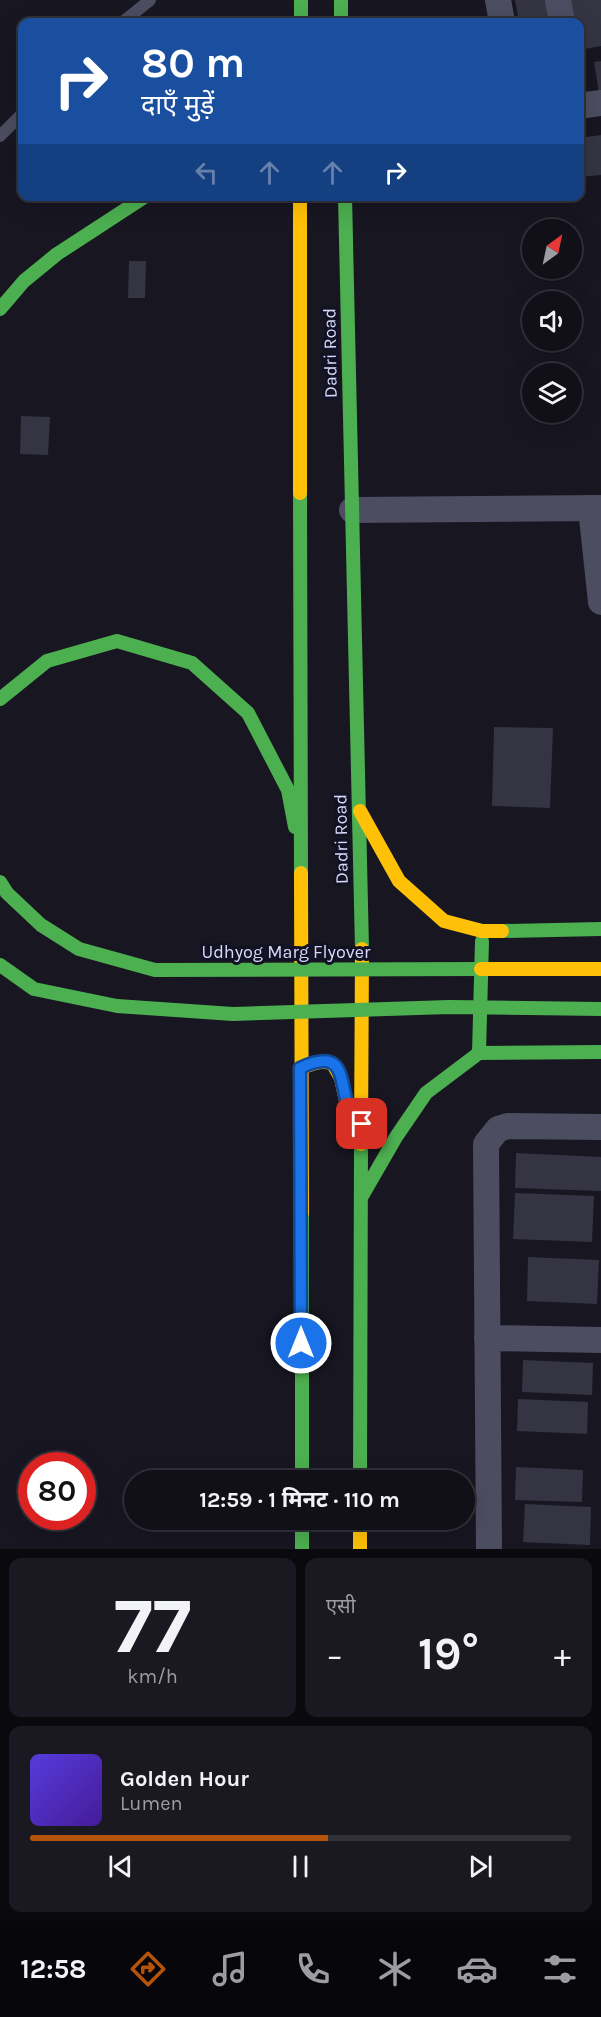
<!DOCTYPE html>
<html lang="hi">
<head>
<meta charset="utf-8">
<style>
  body { margin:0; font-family:Karla,"Noto Sans Devanagari",sans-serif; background:#1a1922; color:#f1f3f6; height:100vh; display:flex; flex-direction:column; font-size:22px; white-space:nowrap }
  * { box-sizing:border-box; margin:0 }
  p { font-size:20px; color:#9c9da2 }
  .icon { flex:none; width:33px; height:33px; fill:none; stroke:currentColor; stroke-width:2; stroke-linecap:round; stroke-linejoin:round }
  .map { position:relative; height:1549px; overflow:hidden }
  .side { display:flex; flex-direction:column; gap:9px; padding:9px; background:#09090e; flex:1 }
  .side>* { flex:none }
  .hud { position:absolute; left:18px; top:18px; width:566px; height:183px; border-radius:12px; box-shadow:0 6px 24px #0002,0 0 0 2px #303038; background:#1a4fa0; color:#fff; overflow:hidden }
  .needle { width:39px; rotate:33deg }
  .buttons { position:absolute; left:522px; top:219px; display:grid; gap:12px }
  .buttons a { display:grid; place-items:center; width:60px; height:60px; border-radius:50%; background:#111019; box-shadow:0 6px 24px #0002,0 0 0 2px #303038; font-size:30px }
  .speed { position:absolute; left:18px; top:1452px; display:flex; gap:12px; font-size:30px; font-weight:700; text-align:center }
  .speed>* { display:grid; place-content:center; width:78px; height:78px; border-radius:50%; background:#111019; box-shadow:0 6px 24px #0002,0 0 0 2px #303038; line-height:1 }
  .speed .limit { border:9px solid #d22; background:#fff; color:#111 }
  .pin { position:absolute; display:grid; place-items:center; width:51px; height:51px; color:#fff; margin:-26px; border-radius:12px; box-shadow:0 3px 9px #0006 }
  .me { position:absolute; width:66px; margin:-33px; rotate:0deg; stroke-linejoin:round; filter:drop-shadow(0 0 4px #0008) }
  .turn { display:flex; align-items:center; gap:21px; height:126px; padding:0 24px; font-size:27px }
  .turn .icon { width:78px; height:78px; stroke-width:2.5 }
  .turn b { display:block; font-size:42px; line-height:51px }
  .lanes { display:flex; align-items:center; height:57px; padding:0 24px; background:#0003; justify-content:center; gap:30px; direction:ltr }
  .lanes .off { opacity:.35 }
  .big { font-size:45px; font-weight:700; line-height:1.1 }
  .side .card { flex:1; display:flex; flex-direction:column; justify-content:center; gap:9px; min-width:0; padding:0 21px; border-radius:12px; background:#1a1922 }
  .side .dial { align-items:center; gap:0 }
  .dial b { font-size:78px; line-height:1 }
  .song { display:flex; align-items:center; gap:18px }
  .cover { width:72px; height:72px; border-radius:9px; background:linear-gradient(135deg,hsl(250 70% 55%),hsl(260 70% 35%)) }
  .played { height:6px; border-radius:3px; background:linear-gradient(90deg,#b45309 55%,#303038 55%) }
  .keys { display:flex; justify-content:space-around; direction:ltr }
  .heat { display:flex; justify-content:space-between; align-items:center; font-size:33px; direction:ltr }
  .side .tiles { flex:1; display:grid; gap:9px; grid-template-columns:1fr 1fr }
  .card:last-child { grid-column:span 2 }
  .trip { position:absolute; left:124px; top:1470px; width:351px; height:60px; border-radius:30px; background:#111019; box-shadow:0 6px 24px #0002,0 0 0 2px #303038; font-weight:700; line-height:60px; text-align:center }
  .tabs { display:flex; height:96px; justify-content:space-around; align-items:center; background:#07060a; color:#9c9da2 }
  .tabs .icon { width:42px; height:42px }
  .tabs .on { color:#b45309 }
  .tabs b { font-size:27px; color:#f1f3f6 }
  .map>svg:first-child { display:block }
</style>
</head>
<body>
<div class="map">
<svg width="601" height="1549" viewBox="0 0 601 1549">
  <rect width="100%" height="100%" fill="#171621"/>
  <!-- building -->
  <g fill="#353442">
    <polygon points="515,0 548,0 552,22 519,22"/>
    <polygon points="570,0 601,0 601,46 579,50 579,22 574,22"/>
    <polygon points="601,61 601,92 599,93 594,62"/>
    <polygon points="601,135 601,175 579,177 579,138"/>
    <polygon points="129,261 146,261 145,298 128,298"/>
    <polygon points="21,416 50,417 48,455 20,454"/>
    <polygon points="494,727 553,728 550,808 492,806"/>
    <polygon points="516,1153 601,1157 601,1191 515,1188"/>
    <polygon points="515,1193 594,1196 592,1242 513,1239"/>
    <polygon points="528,1257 599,1260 597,1304 527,1301"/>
    <polygon points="523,1360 593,1363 592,1395 522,1392"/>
    <polygon points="518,1399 588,1402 587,1434 517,1431"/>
    <polygon points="516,1467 583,1470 582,1502 515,1500"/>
    <polygon points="525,1504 591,1507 590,1545 523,1542"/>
  </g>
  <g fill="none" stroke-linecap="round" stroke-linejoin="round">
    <!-- lane -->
    <g stroke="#4c4d60" stroke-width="12">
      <polyline points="123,22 150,0"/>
      <polyline points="0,136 22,114"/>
    </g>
    <!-- street -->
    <g stroke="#4c4d60" stroke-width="26">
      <polyline points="498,0 502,22"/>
      <polyline points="558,0 562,22"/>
      <polyline points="579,106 601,103"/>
      <polyline points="591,508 601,602"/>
      <polyline points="352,510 601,508"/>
      <polyline points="487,1338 601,1340"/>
      <polyline points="489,1549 486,1144 498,1129 508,1126 601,1127"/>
    </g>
    <!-- fast -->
    <g stroke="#4caf50" stroke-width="14">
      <polyline points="301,0 301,22"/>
      <polyline points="341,0 341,22"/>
      <polyline points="345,196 362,949"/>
      <polyline points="0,309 24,281 57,254 146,196"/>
      <polyline points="300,493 301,873"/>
      <polyline points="0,699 47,661 117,641 192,663 248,713 288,790 295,827"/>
      <polyline points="502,931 601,929"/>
      <polyline points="479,1053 482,941"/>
      <polyline points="362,1196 396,1137 426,1093 479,1053 601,1052"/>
      <polyline points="302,1213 302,1480"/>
      <polyline points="360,1480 361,1144"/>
      <polyline points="302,1520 302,1549"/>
    </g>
    <!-- slow -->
    <g stroke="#ffc107" stroke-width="14">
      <polyline points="300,196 300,493"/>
      <polyline points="360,811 399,881 444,921 482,931 502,931"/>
      <polyline points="301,873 302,1213"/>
      <path d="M301,1068C312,1064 322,1059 333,1064L341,1078L348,1110"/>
      <polyline points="361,1144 362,949"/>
      <polyline points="360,1520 360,1549"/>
    </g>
    <!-- fast-bridge -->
    <g stroke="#4caf50" stroke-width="14">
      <polyline points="0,882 7,893 41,925 79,949 155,970 481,969"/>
      <polyline points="0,965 34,989 117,1006 233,1014 449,1007 601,1009"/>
    </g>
    <!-- slow-bridge -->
    <polyline stroke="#ffc107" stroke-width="14" points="481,969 601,969"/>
  </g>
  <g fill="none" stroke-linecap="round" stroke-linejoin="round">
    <!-- route casing -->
    <g stroke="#114b97" stroke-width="15">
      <path id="route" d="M301,1343L300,1068C360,1040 330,1105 362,1124"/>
    </g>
    <!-- route -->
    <use href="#route" stroke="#1a73e8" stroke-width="10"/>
  </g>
  <g text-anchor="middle" stroke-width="6" stroke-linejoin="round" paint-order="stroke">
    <!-- street labels -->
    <g font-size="18" fill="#d9dafb" stroke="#131225">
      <text transform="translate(330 353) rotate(-91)" y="6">Dadri Road</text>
      <text transform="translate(341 839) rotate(-91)" y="6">Dadri Road</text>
      <text x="286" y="958">Udhyog Marg Flyover</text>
    </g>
  </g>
</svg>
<div class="buttons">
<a><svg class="needle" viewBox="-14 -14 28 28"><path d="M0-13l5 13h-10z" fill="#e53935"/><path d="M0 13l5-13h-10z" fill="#9c9da2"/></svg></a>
<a><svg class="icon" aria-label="sound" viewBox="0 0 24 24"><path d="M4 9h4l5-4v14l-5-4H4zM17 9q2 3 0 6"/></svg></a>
<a><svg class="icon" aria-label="layers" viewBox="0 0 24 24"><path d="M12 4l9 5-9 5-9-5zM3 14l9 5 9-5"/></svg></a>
</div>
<div class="speed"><div class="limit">80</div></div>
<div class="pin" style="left:362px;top:1124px;background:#d93025"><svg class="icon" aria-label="arrive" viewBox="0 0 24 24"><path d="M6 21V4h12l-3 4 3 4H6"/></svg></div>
<svg class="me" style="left:301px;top:1343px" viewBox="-20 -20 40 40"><circle r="17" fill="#1a73e8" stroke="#fff" stroke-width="3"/><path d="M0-11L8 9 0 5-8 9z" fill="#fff"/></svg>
<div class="trip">12:59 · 1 मिनट · 110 m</div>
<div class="hud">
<div class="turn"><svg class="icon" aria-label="right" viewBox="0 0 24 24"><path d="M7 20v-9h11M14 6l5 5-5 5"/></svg><div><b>80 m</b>दाएँ मुड़ें</div></div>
<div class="lanes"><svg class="icon off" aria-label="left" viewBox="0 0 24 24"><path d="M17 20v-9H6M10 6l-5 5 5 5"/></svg><svg class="icon off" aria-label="ahead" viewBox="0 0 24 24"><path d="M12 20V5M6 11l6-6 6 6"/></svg><svg class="icon off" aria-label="ahead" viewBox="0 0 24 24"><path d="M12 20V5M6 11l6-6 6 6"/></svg><svg class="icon" aria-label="right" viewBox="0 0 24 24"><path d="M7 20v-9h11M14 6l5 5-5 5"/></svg></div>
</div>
</div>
<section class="side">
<div class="tiles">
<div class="card dial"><b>77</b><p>km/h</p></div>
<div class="card"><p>एसी</p>
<div class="heat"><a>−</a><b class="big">19°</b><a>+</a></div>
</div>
<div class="card">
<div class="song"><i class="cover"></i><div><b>Golden Hour</b><p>Lumen</p></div></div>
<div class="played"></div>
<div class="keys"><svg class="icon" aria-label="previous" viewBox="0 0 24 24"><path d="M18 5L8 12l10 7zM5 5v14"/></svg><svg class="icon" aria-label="pause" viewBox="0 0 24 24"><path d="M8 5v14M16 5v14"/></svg><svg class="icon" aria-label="next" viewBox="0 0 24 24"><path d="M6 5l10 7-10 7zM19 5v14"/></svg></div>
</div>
</div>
</section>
<nav class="tabs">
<b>12:58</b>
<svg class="icon on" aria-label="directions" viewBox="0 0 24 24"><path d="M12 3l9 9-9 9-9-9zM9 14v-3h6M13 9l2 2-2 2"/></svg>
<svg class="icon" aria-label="music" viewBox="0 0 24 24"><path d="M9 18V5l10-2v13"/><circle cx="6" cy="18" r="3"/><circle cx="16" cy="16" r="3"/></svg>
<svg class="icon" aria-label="phone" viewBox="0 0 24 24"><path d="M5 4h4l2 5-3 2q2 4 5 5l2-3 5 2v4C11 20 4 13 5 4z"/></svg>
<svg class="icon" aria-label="climate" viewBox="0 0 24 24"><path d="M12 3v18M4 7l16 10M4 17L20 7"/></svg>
<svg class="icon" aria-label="car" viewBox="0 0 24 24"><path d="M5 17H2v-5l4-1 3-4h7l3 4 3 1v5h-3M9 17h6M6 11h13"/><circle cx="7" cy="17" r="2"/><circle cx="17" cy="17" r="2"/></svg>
<svg class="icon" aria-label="filters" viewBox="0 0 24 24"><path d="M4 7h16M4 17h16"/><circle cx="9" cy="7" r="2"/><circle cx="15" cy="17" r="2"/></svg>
</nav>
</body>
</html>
